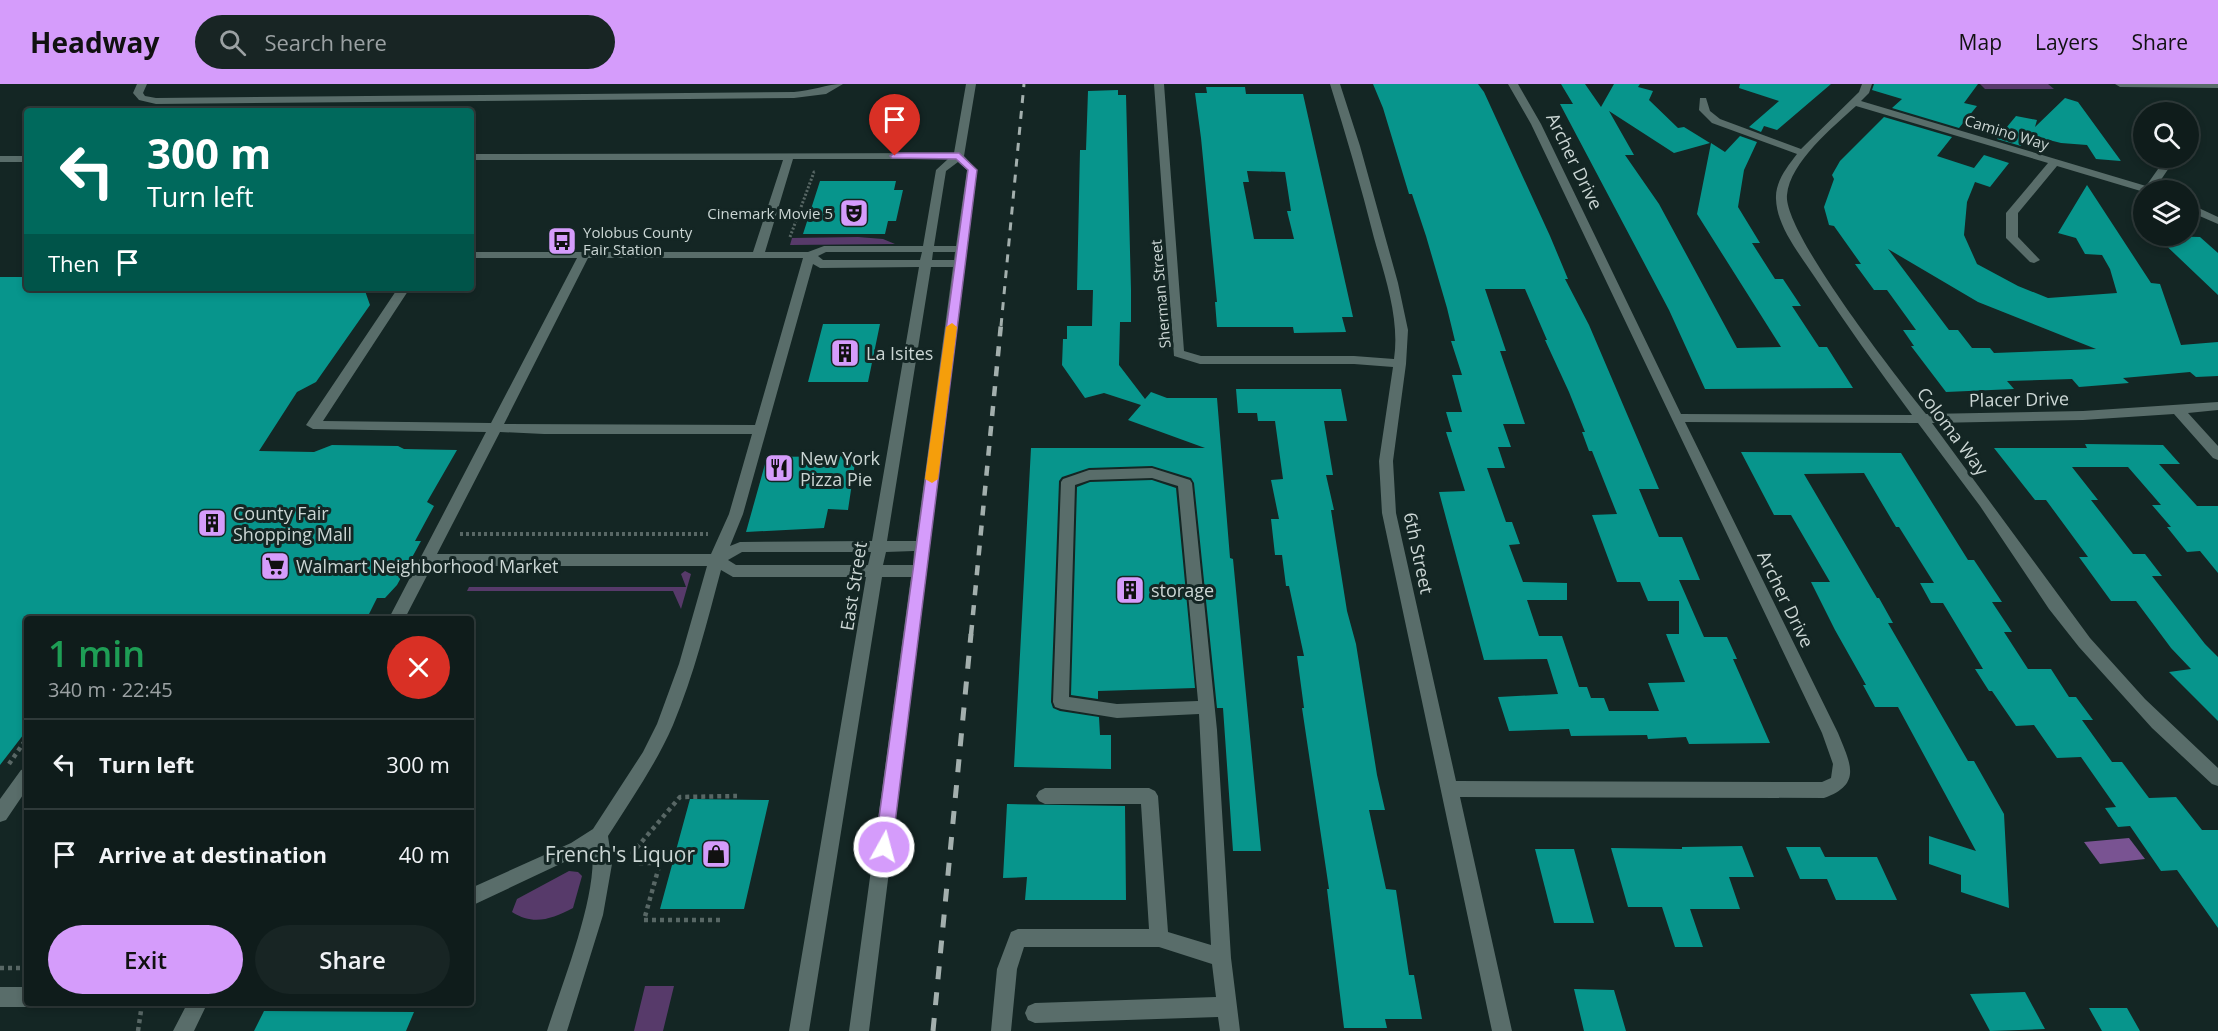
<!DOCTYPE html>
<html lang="en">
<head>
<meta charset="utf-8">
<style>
	:root { --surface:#0f1c1b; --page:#182524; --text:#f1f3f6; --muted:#9ba1a3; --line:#2f3a3a; --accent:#d59cfb }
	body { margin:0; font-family:"Open Sans",sans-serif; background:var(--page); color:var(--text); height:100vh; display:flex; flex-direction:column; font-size:22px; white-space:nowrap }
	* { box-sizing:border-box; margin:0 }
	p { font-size:20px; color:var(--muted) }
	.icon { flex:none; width:33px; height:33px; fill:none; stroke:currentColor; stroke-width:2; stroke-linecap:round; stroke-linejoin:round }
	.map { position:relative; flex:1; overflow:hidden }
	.side { position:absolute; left:24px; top:532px; width:450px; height:390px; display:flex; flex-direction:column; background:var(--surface); border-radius:6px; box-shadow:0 3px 9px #0003,0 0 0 2px var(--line) }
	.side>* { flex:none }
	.top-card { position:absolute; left:24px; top:24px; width:450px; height:183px; border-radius:6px; box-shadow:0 3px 9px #0003,0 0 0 2px var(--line); background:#00695c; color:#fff; overflow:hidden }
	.fabs { position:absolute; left:2133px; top:18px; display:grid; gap:12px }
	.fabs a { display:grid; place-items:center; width:66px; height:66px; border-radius:50%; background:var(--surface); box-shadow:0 3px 9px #0003,0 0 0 2px var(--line); font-size:30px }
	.pin { position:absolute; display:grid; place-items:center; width:51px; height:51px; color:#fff; margin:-62px -26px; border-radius:50% 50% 50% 0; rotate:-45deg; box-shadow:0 0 6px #0007 }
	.pin .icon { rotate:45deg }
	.me { position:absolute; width:66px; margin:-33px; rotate:7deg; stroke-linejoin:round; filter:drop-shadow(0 0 4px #0008) }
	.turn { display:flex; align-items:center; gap:21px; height:126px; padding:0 24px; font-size:27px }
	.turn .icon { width:78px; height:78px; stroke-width:2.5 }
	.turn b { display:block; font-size:42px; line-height:51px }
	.then { display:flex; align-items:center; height:57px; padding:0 24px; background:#0003; gap:12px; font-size:22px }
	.round { display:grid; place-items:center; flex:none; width:63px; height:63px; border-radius:32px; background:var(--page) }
	.summary { display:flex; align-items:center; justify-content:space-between; height:102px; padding:0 24px }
	h1 { font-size:36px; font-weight:600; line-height:45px; color:#1e9e55 }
	.button { display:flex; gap:12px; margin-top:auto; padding:12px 24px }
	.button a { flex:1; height:69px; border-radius:36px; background:var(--accent); color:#111; font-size:24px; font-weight:600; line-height:69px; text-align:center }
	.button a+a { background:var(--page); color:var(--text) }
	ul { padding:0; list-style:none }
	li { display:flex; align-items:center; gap:18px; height:90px; padding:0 24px; border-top:2px solid var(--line) }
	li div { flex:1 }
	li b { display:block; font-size:22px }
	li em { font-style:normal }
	header { display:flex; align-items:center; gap:36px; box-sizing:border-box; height:84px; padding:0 30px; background:var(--accent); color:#111 }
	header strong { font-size:28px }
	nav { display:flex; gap:33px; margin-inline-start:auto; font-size:21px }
	.search { width:420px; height:54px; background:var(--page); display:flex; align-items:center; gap:15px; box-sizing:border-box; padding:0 21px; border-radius:33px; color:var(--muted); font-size:22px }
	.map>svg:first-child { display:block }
</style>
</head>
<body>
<header>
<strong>Headway</strong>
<div class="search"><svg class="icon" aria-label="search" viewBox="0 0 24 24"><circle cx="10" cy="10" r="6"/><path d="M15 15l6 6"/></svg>Search here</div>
<nav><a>Map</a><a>Layers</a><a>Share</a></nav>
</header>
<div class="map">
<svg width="2218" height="947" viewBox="0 0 2218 947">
	<rect width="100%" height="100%" fill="#142624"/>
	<path fill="#573a6a" d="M1980,0H2048L2054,5H1985Z
		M858,153L883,155L895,160L790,161L792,154Z
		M685,487L691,490L681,525L673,507H467L469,503H686L681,490Z
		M569,787L578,788L582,792L573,824C551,835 534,842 512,828L517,815Z
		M645,902H674L663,947H634Z"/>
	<path fill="#795392" d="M2129,754L2145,775L2100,780L2084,758Z"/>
	<path fill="#07958c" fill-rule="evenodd" d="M1373,0H1478L1484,8L1550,152L1568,195H1565L1589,241L1659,405H1639L1659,453H1682L1700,496H1679L1704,553H1727L1737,575H1733L1770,659L1689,660L1686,653L1648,655L1647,651L1571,652L1569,645L1509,647L1498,613L1558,610L1547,575L1484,576L1439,408L1465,407L1446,348H1452L1446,328H1462L1452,291H1462L1451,257H1455L1447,224L1426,152L1412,110H1409L1383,24ZM1485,205H1525L1547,256H1545L1569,308L1585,348H1582L1589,367H1592L1617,430L1592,431L1617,498H1640L1648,517H1679V550H1666L1685,598L1648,599L1659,627H1609L1604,614H1591L1587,603H1579L1562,552H1539L1527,516H1567V499L1523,498L1509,461L1520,460L1512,438H1506L1487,384H1505L1498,363H1511L1503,340H1525L1500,267H1506Z
		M1561,0H1585L1601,23L1614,0H1640L1638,3L1653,7L1649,16L1678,44L1684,43L1710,59L1674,69L1609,27L1634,71H1625L1659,120L1737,264L1781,263L1697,130L1711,59L1725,68L1740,52L1757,58L1744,86L1738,123L1760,159H1752L1775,195H1783L1801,222H1792L1819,263H1827L1853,304L1705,305L1669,226L1560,20H1573Z
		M1740,0H1831L1777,46L1764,42L1761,48L1749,43L1779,17L1739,4Z
		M1874,0H1978L1964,19L1977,22L1959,44L1892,24L1902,15L1872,6Z
		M1206,3H1245L1246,10H1303L1353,233H1342L1346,248L1294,249L1293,243H1217L1215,218H1217L1201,54L1195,9H1207ZM1247,87L1285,88L1291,127H1287L1294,155H1254L1243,98H1249Z
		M1118,6V11H1126L1131,206V238H1120L1119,281L1145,315L1151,308L1167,314H1217L1230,474L1233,475L1261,767H1233L1223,624H1217L1194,399L1191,394L1152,382L1089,384L1062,393L1059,397L1051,618L1053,624L1060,627L1099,633L1100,651H1111V685L1014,683L1031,364H1205L1128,336L1141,321L1104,309L1085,314L1062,281L1063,255H1067V242H1092L1093,206H1077L1080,66H1086L1088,7Z
		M2065,14L2078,18L2121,77L2096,75L2087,61L2061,59L2033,52L2032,54L2028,53L2021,62L1997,55L2016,32L2037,36L2035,43Z
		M1884,33L1952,53L1937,72L1974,84L1984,71L2009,79L1990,103L1975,98L1967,118L1964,151L1977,180L2018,202L2048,214L2117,209L2110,185L2102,171L2085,170L2076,154L2058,149L2087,101L2151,199L2160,200L2181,261L2218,258V292L2196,293L2190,288L2123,294L2129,299L2079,303L2072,295L2007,297L2014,305L1946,308L1911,262H1914L1903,246H1916L1887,206H1874L1855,180H1861L1834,142L1829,141L1824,123L1834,95L1832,91L1840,77ZM1888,165L1978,218L2096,265L1994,269L1990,264H1972L1958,246H1949Z
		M820,97H896L894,106H903L896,137H888L885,150H803Z
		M2156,152L2200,153L2218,169V211Z
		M0,193H27V204H364L370,221L316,298L297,308L259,367L314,368L332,361L398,362L404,365L457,366L427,418L434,422L415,457H421L397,501L385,514H377L366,536H27V646L0,681Z
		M823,240H880L868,298H808Z
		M1236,305H1341L1347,337H1324L1333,391H1326L1334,426H1331L1347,527L1356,560L1377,691L1385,726H1369L1386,805L1396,806L1409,891H1414L1422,935H1385L1387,944H1344L1327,805H1329L1302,624H1304L1297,572H1304L1289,502H1286L1282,471H1275L1271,435H1279L1271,396L1283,395L1275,337H1258L1257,329H1238Z
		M2085,360L2163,361L2180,380H2159L2197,422H2218V489L2200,467L2187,468L2167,443H2171L2152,421H2161L2128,383H2072L2098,416H2091L2133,470H2145L2162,492H2152L2205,560L2218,573V637L2169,588L2191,585L2171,564L2136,517H2111L2079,473H2088L2046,416H2035L1994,364H2087Z
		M1741,368L1901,369L1968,476H1974L2002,518H1992L2012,548H2004L2028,585H2051L2069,613H2076L2093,636H2082L2112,678H2122L2149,714L2176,713L2202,746H2218V844L2177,786L2161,787L2130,742L2118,743L2105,724L2116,723L2081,673L2057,674L2034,641L2016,642L1992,607H1989L1975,585H1983L1943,519H1931L1920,499H1934L1899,443H1896L1864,389L1804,390L1877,514H1879L1893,539H1888L1968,677H1974L2004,730L2009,824L1961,808V791L1929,780V752L1976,767L1898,623H1875L1863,601H1866L1835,546L1811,498H1830L1791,431H1774Z
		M856,372L848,426L828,425L824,444L746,448L767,373Z
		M1152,396L1176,404L1195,604L1098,607V615L1071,611L1077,403L1090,398Z
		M690,715L769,716L744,825H660Z
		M1007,720L1125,722L1126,816H1025L1027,793L1003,794Z
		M1742,762L1754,793H1729L1740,825H1690L1703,863H1675L1662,823H1628L1611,764L1682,765V763Z
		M1786,763H1820L1825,773H1877L1897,816H1836L1827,795H1800Z
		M1535,765H1574L1594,839H1554Z
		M1574,905L1614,906L1626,947H1584Z
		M2025,908L2045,945L1990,947L1970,910Z
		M2089,924H2127L2140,947H2102Z
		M264,927L414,928L406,947H254Z"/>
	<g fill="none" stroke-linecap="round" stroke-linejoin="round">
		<path stroke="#586765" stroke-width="3" stroke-dasharray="2 2" stroke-linecap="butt" d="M790,153L814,88H816"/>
		<path stroke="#586765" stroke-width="4" stroke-dasharray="3 3" stroke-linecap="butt" d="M460,450H708"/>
		<path stroke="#586765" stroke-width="4.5" stroke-dasharray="4 4" stroke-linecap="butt" d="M9,680L27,654
			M720,836H644L660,779H639L633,775V768L680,713L737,712
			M0,884H27
			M138,947L142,920"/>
		<path fill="#596d6a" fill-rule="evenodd" d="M137,0H147L143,9L145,12L156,14L794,8C811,7 827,0 843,0L826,10L794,14L156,20L139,16L133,9Z
			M966,0H976L964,72L977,86L869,947H849L911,493H882L809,947H789L866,493H733L721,486C707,538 694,591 673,641C656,680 631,716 608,752L612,780L603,831L567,947H547C562,900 598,811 592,765L471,822V804L571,759L593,745L643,668L657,640L679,580L707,482H432L404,536H388L486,348L313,345L306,341L398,204H410L323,337L491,339L577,174H471V168H753L783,76H471V70L954,69ZM793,75H948L936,86L923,162H824L808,168H765ZM958,78L967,86L956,162H934L946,87ZM826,168H922L920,176H823L818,172ZM933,168H955L954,176H932ZM588,174H803L755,341L504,340ZM813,180L820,184L919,183L872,457L740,458L730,462L743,430ZM931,183H953L916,457H887ZM500,348L544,350H752L729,430L711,470H437ZM914,467L913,481H883L886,468ZM742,468H871L868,481H736L728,476Z
			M1154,0H1164L1184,267L1201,272H1354L1394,275C1400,235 1385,193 1374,154C1361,102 1346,51 1330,0H1340L1360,62L1398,199L1408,246L1406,280L1393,377L1396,429L1456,697L1822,698L1831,694L1833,680L1822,649L1531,40L1508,0H1518L1541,40L1681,330L1912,331C1878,285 1845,239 1814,192C1799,169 1777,143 1776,115C1775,98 1787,83 1797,70L1712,39L1699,26L1700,14H1706L1710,27L1720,35L1801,65L1859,8L1862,0H1872L1869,9L1861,17L2146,102L2163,78L2162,74H2172L2173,78L2154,106L2144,108L2057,82L2018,129V153L2040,176L2034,179L2030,178L2006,154V129L2048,79L1856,22C1833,43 1790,78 1787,111C1783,148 1898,295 1926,330L2083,327L2218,318V326L2188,329L2218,362V376L2213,374L2174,330L2083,336L1932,339L2090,554L2145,615L2218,684V702L2212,700L2152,644L2079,563L2049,525L1980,422L1918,339L1685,338L1838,649C1850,679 1863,700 1824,714L1460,713L1512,947H1492L1382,429L1379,377L1393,283L1354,280H1200L1174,272Z
			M2115,0H2218V4L2120,3Z
			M0,72H27V78H0Z
			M2188,119L2218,133V140L2188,127Z
			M1152,384L1190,396L1192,399L1217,646L1231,874L1240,947H1220L1218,933L1035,939L1028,936L1025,929L1028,922L1035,919L1216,913L1212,880L1159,863H1024L1017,885L1011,947H991L997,885L1011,848L1018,845H1149L1141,720H1045L1039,717L1036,712L1039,707L1045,704H1149L1155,707L1158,712L1168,848L1211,861L1199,630L1117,634L1061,625L1055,623L1053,618L1061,398L1063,395L1089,386ZM1152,394L1178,402L1198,617L1117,620L1069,613L1075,401L1090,396Z
			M27,684V705L6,736L0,738V715L21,686Z
			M0,903H27V920H34L27,923H0Z
			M187,920H207L194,947H173Z"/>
		<path stroke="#a3afad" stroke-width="3" stroke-dasharray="8 8" stroke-linecap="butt" d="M1001,242L1024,0"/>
		<path stroke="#a3afad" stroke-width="4.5" stroke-dasharray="10 10" stroke-linecap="butt" d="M971,551L1001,240"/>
		<path stroke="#a3afad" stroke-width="5" stroke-dasharray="13 13" stroke-linecap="butt" d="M933,947L971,550"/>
	</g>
	<path fill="#d59cfb" stroke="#8a65a3" stroke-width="1.5" d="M895,69H959L977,86L892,763L890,768L884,770L878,768L875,763L968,86L956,75L892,74L890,72Z"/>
	<path fill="#f59e0b" d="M952,239L957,243L938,395L932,399L925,395L946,243Z"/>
	<defs>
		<g id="theatre-square" transform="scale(1.5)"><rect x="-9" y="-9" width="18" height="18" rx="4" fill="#d59cfb" stroke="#142624"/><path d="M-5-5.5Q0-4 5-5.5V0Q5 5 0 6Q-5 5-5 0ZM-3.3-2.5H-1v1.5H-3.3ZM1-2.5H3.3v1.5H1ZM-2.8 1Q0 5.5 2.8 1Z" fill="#111"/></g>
		<g id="bus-square" transform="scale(1.5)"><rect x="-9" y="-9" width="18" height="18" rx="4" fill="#d59cfb" stroke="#142624"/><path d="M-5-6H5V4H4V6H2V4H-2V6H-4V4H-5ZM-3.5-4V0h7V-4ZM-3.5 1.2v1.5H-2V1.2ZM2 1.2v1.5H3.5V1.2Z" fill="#111"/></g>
		<g id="building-square" transform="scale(1.5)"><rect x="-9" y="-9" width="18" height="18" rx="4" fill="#d59cfb" stroke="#142624"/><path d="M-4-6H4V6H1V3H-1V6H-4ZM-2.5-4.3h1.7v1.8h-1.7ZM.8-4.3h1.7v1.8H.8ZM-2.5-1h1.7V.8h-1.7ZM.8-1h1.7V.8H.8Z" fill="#111"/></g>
		<g id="restaurant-square" transform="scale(1.5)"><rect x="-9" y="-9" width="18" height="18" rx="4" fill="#d59cfb" stroke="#142624"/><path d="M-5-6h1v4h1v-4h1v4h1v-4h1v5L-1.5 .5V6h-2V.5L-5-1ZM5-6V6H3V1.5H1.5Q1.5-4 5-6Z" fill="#111"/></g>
		<g id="supermarket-square" transform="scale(1.5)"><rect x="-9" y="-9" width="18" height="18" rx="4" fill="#d59cfb" stroke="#142624"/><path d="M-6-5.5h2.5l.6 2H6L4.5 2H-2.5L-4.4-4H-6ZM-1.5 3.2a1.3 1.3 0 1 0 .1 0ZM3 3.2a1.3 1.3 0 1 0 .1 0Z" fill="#111"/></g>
		<g id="shop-square" transform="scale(1.5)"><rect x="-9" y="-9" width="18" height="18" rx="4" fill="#d59cfb" stroke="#142624"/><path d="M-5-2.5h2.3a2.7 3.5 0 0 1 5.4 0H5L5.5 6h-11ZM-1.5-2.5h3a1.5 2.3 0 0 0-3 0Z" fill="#111"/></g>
	</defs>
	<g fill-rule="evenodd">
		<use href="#theatre-square" x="854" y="129"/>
		<use href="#bus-square" x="562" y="157"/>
		<use href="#building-square" x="845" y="269"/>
		<use href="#restaurant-square" x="779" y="384"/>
		<use href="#building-square" x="212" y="439"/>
		<use href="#supermarket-square" x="275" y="482"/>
		<use href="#building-square" x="1130" y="506"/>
		<use href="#shop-square" x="716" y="770"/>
	</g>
	<g text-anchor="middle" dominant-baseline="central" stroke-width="6" stroke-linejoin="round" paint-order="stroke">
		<g font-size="15" fill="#cbd6d4" stroke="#142624">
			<text transform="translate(2007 48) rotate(17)">Camino Way</text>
			<text transform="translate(1160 210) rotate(-95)">Sherman Street</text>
		</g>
		<g font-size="15" fill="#cbd6d4" stroke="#142624" text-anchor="end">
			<text x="833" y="129">Cinemark Movie 5</text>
			<text x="583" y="148" text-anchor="start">Yolobus County<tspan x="583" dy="17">Fair Station</tspan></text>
		</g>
		<g font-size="18" fill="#cbd6d4" stroke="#142624">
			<text transform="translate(1575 77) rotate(64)">Archer Drive</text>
			<text transform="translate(2019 315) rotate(-1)">Placer Drive</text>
			<text transform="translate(1953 347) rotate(53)">Coloma Way</text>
			<text transform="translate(1419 469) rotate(78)">6th Street</text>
			<text transform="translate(853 502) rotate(-81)">East Street</text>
			<text transform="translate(1786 515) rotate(64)">Archer Drive</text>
		</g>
		<g font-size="18" fill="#cbd6d4" stroke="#142624" text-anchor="start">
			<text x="866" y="269">La Isites</text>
			<text x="800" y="374">New York<tspan x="800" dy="21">Pizza Pie</tspan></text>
			<text x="233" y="429">County Fair<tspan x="233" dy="21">Shopping Mall</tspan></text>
			<text x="296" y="482">Walmart Neighborhood Market</text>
			<text x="1151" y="506">storage</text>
		</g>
		<g font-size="21" fill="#cbd6d4" stroke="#142624" text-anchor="end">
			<text x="695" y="770">French's Liquor</text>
		</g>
	</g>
</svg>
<div class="fabs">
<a><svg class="icon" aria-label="search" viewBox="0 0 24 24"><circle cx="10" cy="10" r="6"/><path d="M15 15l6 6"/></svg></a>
<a><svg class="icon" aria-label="layers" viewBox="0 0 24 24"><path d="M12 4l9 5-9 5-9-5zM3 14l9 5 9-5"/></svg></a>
</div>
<div class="pin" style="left:895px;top:72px;background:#d93025"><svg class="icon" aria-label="arrive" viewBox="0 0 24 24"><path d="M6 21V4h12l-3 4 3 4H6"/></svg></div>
<svg class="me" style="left:884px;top:763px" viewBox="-20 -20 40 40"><circle r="17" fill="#d59cfb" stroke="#fff" stroke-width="3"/><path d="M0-11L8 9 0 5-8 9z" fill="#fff"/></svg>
<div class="top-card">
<div class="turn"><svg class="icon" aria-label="left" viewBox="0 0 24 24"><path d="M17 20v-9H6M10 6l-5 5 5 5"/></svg><div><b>300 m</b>Turn left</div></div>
<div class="then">Then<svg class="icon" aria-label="arrive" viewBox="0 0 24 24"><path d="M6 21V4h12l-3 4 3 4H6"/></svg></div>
</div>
<section class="side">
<div class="summary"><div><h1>1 min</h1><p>340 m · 22:45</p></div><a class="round" style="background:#d93025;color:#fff"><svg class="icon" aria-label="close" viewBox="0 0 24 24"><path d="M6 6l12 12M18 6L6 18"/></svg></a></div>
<ul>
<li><svg class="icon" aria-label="left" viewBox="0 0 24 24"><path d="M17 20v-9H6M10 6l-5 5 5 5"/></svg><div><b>Turn left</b></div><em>300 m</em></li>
<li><svg class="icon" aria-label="arrive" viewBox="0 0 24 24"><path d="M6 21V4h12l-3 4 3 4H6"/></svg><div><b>Arrive at destination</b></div><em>40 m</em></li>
</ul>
<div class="button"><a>Exit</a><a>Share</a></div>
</section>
</div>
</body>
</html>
